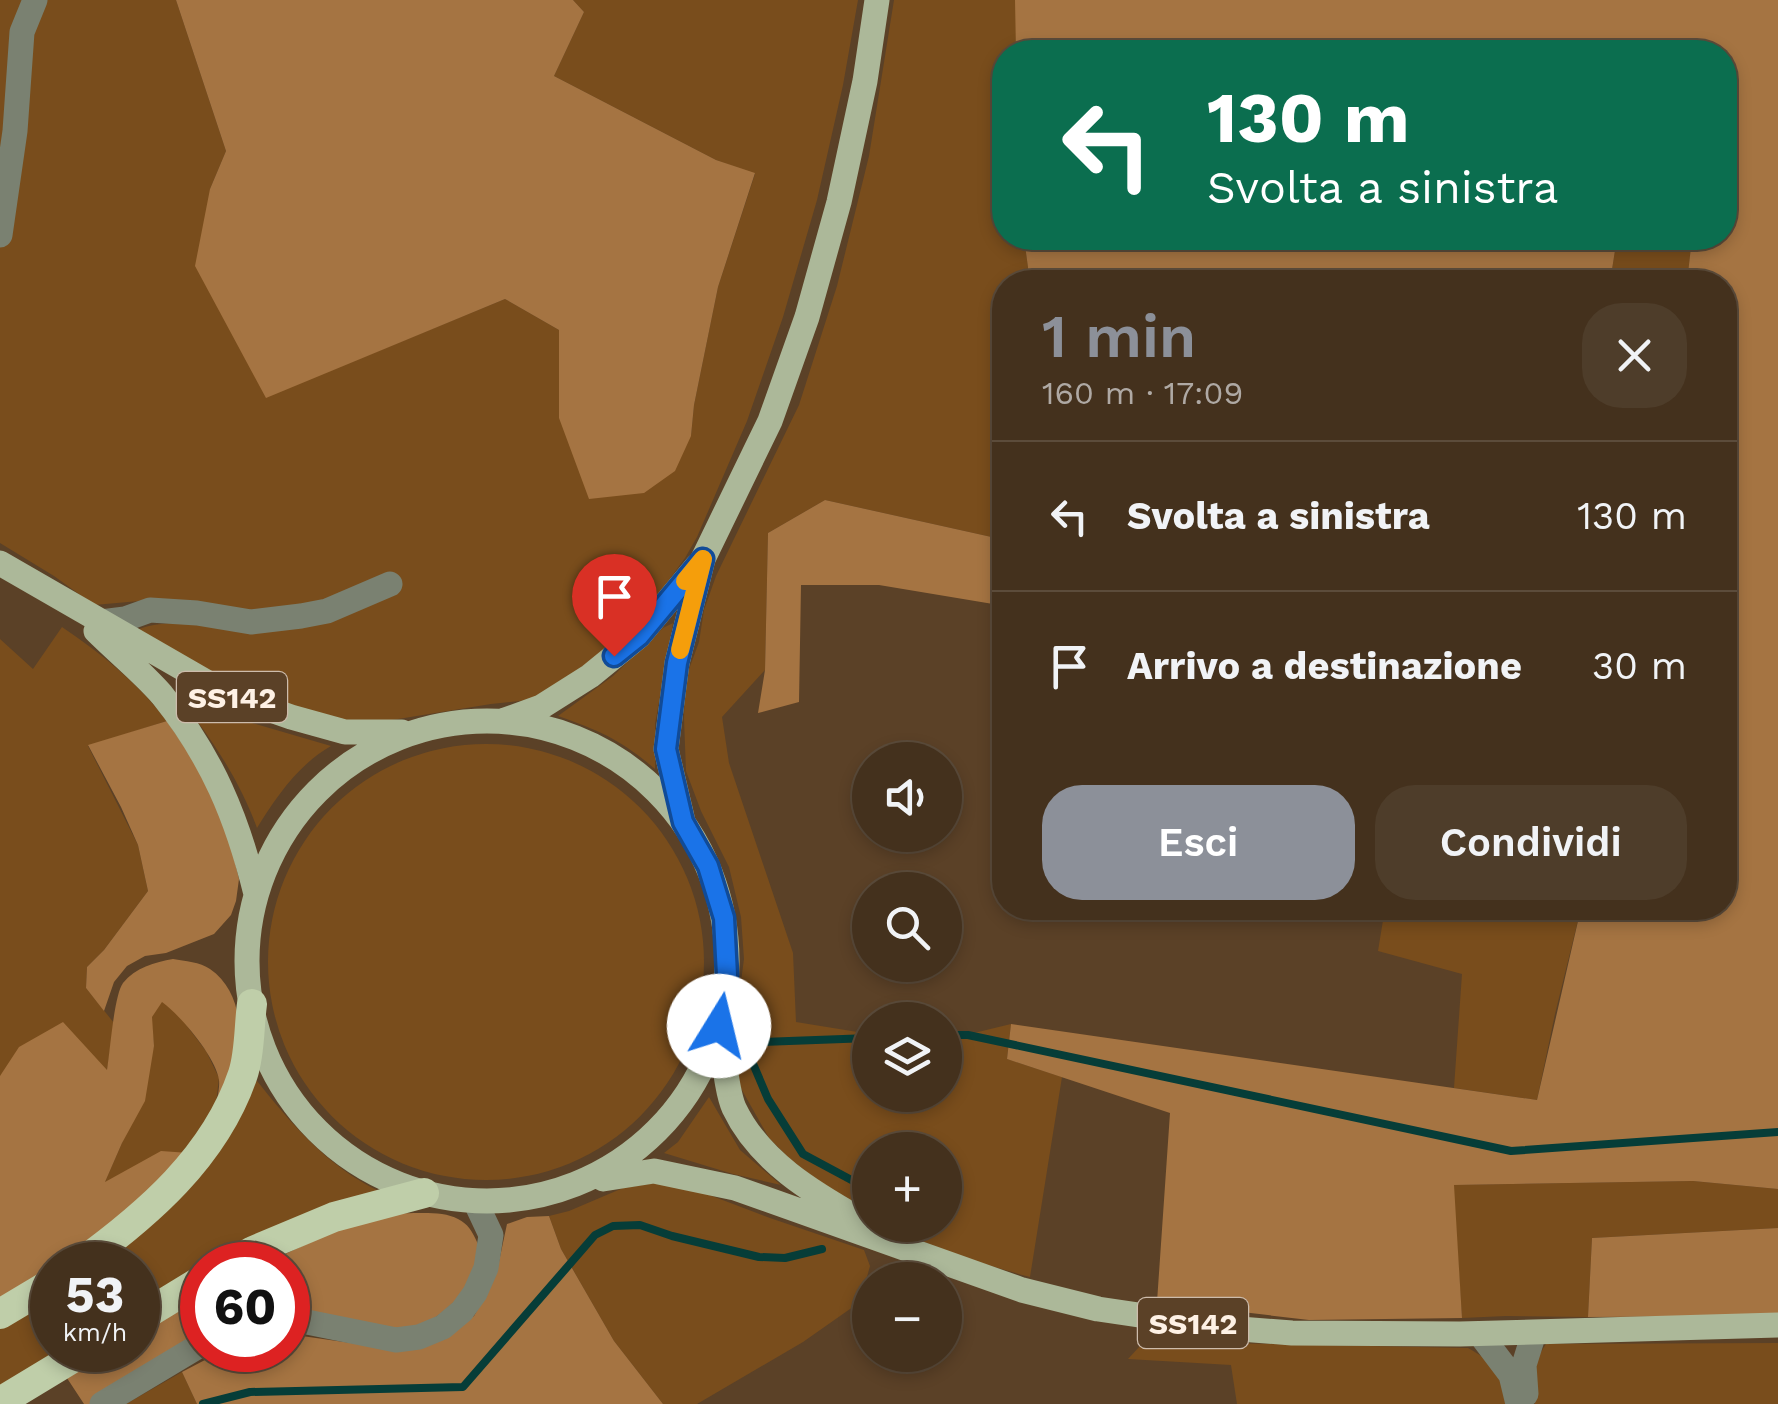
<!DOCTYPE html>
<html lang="it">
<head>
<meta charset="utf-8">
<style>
	:root { --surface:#44311d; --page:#4e3d2a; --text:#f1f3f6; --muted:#afa9a4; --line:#5c4c3b; --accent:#8c9099 }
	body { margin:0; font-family:"Work Sans",sans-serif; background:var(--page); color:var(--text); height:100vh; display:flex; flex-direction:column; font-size:38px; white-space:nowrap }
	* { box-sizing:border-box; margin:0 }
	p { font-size:32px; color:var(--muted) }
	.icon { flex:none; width:55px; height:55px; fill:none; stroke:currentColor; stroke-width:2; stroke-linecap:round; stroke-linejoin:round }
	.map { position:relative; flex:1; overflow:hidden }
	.sheet { position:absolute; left:992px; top:270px; width:745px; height:650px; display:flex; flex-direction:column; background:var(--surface); border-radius:40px; box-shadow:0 5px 15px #0003,0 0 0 2px var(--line) }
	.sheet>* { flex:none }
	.banner { position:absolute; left:992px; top:40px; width:745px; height:210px; border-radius:40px; box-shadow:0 5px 15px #0003,0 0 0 2px var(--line); background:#0b6e4f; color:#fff; overflow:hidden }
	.buttons { position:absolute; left:852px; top:742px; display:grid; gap:20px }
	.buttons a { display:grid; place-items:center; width:110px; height:110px; border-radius:50%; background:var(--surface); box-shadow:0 5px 15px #0003,0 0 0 2px var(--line); font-size:50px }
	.speed { position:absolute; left:30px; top:1242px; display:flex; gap:20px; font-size:50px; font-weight:700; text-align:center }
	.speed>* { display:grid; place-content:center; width:130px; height:130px; border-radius:50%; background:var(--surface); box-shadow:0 5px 15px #0003,0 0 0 2px var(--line); line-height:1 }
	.speed small { font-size:25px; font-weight:400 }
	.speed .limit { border:15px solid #d22; background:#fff; color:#111 }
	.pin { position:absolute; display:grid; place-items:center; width:85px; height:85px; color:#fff; margin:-102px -42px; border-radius:50% 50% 50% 0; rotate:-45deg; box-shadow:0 0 10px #0007 }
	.pin .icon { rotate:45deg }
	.me { position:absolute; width:110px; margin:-55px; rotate:9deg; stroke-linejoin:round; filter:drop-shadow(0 0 8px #0008) }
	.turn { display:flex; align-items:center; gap:35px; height:210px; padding:0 50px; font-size:45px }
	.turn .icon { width:130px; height:130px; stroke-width:2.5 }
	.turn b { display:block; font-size:70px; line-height:85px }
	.round { display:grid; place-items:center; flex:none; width:105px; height:105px; border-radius:40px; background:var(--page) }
	.headline { display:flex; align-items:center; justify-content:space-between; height:170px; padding:0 50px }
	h1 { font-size:60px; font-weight:600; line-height:75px; color:var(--accent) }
	.action { display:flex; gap:20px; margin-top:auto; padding:20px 50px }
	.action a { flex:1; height:115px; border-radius:40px; background:var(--accent); color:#fff; font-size:40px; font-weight:600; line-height:115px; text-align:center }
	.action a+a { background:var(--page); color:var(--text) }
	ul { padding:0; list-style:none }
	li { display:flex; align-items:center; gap:30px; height:150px; padding:0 50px; border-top:2px solid var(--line) }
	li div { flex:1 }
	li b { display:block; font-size:38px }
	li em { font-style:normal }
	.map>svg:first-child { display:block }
</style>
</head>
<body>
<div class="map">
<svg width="1778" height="1404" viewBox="0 0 1778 1404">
	<rect width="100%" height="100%" fill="#5b4127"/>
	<path fill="#794d1c" d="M0,0H176L226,151L210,189L266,397L505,299L559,330V418L691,436L694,405L718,287L755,174L716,160L554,76L584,12L573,0H858L843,85L817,200L783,317L747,421L697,537L685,558L649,607L605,651L538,699L491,704L392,720L370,726L281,704L211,673L135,631C163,617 202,626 232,628L151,600L94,605L54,576L0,543Z
		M894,0H1067L1060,52H1005V238H1024L1030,282H1005V540L825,500L768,533L765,670L722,717L729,763L793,953L796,1022L870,1034V1095H945V1040L1011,1024L1007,1059L1062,1077L1030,1277C982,1264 933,1249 889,1225H945V1150H870V1215L843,1200L790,1159L769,1138L738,1083L735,1026L744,959L741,917L729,867L701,811L686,771L684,719L685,680L699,642L704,610L716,576L799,405L837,286L869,156Z
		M1617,238H1692L1687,282H1610Z
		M673,623L655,724V769C620,739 600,731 558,716L613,676L663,628Z
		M62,627C102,654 138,683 167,721L88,746L138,845L148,891L104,950L87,967L86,988L114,1023L107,1071L0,1076V639L33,669Z
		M186,694L245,721L331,746C299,764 276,797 257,828C240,781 211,737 180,699Z
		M268 962a218 218 0 1 1 436 0a218 218 0 1 1-436 0Z
		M1385,908H1581L1555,1014L1537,1100L1454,1088L1462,974L1378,951Z
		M162,1001L177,1013L206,1051L219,1078L215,1112L189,1153L104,1184L122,1143L154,1046L151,1016Z
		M253,1076C289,1121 326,1166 379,1191L229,1250L138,1307V1265H89Z
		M709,1097L740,1150L781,1185L733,1174L664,1153L678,1142Z
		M1693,1181L1778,1189V1228L1592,1238L1588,1317L1506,1316L1462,1318L1453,1185Z
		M655,1183L691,1188L770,1218L864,1250L870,1266L860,1302L803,1342L697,1404H663L614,1341L561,1249L549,1216L569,1211L623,1188Z
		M52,1287V1350H69L0,1392V1320Z
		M1152,1333L1222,1343L1468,1348C1498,1365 1501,1372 1510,1404H1237L1231,1365L1128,1359Z
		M1778,1343V1404H1535C1532,1377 1530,1368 1546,1344Z
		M182,1372L197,1404H126Z"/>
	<path fill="#a57442" d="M176,0H573L584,12L554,76L716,160L755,173L718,287L694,405L691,436L675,471L644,493L589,499L559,418V330L505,299L266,398L195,266L210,189L226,151Z
		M1015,0H1778V1189L1693,1181L1454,1185L1462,1318L1309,1320L1157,1302L1170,1113L1007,1059L1011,1024L1537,1100L1581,908H1725V282H1687L1692,238H1725V52H1016Z
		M1024,238H1617L1610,282H1030Z
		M825,500L1005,540V606L879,585H801L799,702L758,713L765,670L768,533Z
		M167,721L220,800L239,879L236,901L231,915L214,934L166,953L145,956L127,966L114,982L104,1011L86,988L87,967L104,950L148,891L138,845L121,807L88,745Z
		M173,959C185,961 200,962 210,969C239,989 244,1029 236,1061C231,1078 222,1096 215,1112C216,1102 220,1090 219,1080C216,1057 180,1015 162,1002L152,1017L154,1046L145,1101L122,1143L105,1182L161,1151L189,1153C160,1179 86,1258 52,1265V1267L0,1303V1076L19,1047L63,1022L107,1070C110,1052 114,995 123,983C135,968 155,962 173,959Z
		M397,1213C415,1214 442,1210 458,1219C468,1224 472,1231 477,1242C491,1277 439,1322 409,1331C392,1335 310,1317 288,1313V1265H262L353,1222Z
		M549,1216L561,1249L614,1341L663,1404H197L182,1372L224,1350H288V1336H302L393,1349L447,1333L474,1316L486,1295L497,1271L507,1224L527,1217Z
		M1778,1228V1316L1588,1317L1592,1238Z
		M202,1297V1336L91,1404H84L65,1375L109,1350H138V1334Z"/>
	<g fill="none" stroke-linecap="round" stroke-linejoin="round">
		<path stroke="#063d38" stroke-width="8" d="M945,1035H968L1511,1151L1778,1132
			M857,1183L803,1154L768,1099L751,1059L762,1042L870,1038
			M203,1404L250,1392L463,1387L595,1235L613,1226L640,1225L672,1236L759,1257L785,1258L822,1249"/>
		<path stroke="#7a8171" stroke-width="25" d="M0,235L15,131L22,32L35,0
			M101,622L125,619L150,610L197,613L251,622L301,616L327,611L390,584
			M288,1322L297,1320L396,1340L419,1337L443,1327L462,1311L475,1293L486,1268L491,1235L475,1201
			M1480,1334L1511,1375L1518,1404
			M1526,1394L1524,1365L1534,1333
			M102,1404L202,1344"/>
		<path stroke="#acb899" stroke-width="25" d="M0,563L229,695L291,717L345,732H402
			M96,631C117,652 142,672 162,695C212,757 237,817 256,894
			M505,720L541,707L590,676L639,636L697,566
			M247 961a240 240 0 1 1 480 0a240 240 0 1 1-480 0Z
			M682,817L666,749L677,663L703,559L770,421L807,317L839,202L865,81L877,0
			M720,1032C724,1053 726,1090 734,1108C759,1161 813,1193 861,1220
			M603,1179L654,1171L735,1188L1022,1290L1098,1309L1227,1328L1292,1333L1460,1334L1778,1325"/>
		<path stroke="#bfcea9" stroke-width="30" d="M78,1265C147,1215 215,1157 243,1074C250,1053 249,1026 252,1004
			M229,1265L253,1251L334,1217L424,1193
			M0,1314L52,1283
			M138,1319L202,1280
			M0,1402L86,1350"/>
	</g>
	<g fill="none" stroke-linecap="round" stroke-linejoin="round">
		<g stroke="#114b97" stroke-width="25">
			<path id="route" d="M614,656L639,636L703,559L677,663L666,749L683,822L708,866L724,918L727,975L719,1026"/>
		</g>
		<use href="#route" stroke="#1a73e8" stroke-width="18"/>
		<path stroke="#f59e0b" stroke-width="18" d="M680,650L703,559L685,581"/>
	</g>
	<g text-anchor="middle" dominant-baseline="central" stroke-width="8" stroke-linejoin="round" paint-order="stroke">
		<g fill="#5b4127" stroke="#cdbcac" stroke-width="2.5">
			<rect x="177" y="672" width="110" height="50" rx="8"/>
			<rect x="1138" y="1298" width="110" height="50" rx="8"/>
		</g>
		<g font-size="30" font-weight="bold" fill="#fef1e5">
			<text x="232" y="697">SS142</text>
			<text x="1193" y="1323">SS142</text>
		</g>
	</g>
</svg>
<div class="buttons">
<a><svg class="icon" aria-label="sound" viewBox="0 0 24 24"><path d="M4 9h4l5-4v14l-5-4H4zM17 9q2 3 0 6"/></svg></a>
<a><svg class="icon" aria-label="search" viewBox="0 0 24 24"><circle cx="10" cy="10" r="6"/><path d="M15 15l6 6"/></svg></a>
<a><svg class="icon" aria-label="layers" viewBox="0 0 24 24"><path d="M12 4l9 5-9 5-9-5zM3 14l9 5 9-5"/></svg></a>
<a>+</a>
<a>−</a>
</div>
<div class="speed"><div>53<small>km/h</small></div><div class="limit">60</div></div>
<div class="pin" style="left:614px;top:656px;background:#d93025"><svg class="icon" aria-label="arrive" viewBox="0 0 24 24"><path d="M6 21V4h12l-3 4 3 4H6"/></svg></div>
<svg class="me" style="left:719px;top:1026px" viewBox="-20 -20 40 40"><circle r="19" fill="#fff"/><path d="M0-13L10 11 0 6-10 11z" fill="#1a73e8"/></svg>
<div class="banner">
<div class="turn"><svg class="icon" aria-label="left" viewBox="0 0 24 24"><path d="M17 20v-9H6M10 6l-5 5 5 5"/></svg><div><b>130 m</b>Svolta a sinistra</div></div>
</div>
<section class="sheet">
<div class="headline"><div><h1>1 min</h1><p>160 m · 17:09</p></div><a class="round"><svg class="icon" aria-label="close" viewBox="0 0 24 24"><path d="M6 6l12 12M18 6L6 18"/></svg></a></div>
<ul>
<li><svg class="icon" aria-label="left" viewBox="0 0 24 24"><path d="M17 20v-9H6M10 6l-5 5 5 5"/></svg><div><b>Svolta a sinistra</b></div><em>130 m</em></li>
<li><svg class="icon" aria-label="arrive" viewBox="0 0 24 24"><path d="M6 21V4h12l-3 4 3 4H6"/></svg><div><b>Arrivo a destinazione</b></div><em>30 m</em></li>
</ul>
<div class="action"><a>Esci</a><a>Condividi</a></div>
</section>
</div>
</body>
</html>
